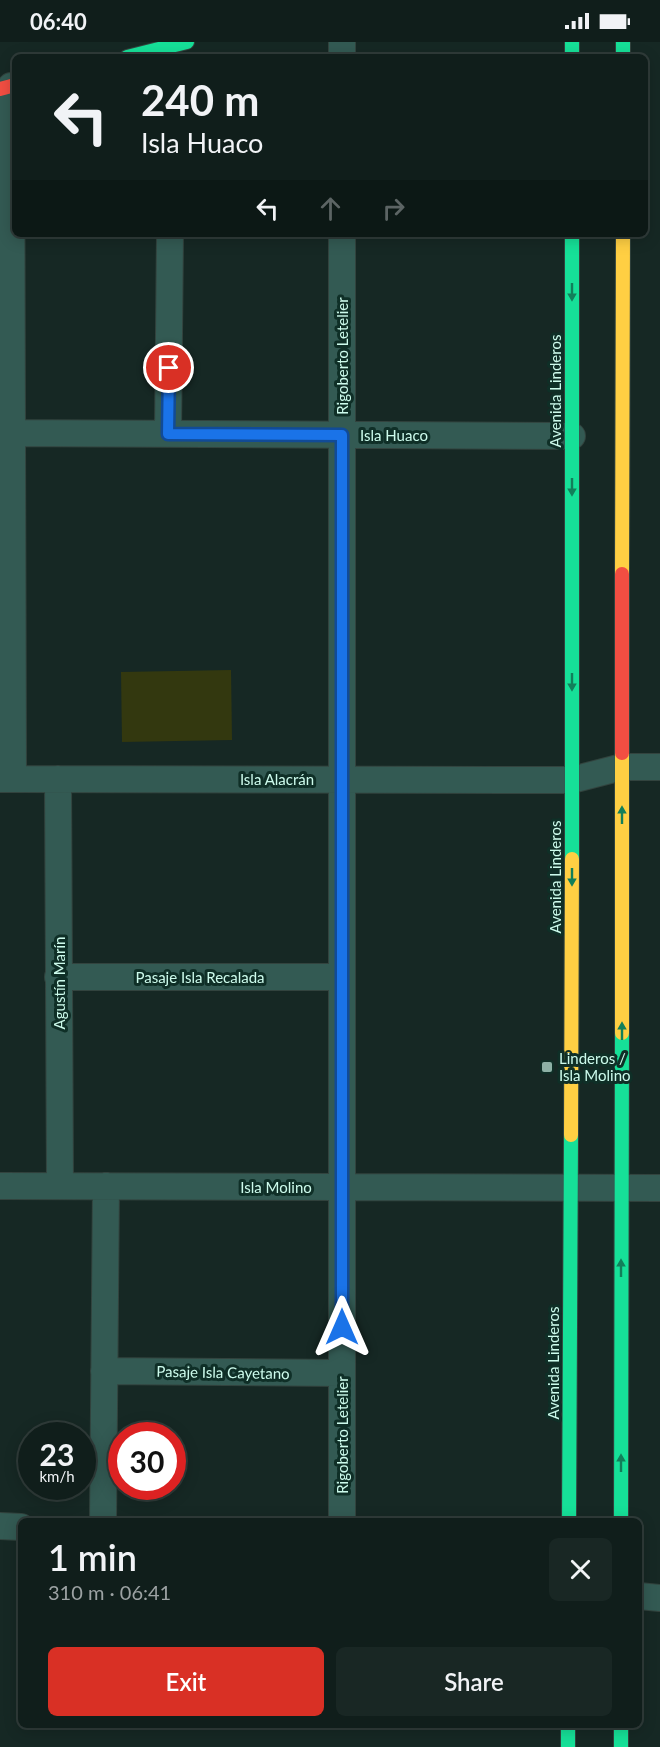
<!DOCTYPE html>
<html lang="en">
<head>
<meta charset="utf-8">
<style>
	:root { --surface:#101e1b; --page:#192724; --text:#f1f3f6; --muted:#9ca2a3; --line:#303c3a; --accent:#d93025 }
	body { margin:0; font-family:Lato,sans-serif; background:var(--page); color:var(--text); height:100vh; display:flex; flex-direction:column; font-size:22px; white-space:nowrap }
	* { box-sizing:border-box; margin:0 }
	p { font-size:20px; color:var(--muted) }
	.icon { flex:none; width:33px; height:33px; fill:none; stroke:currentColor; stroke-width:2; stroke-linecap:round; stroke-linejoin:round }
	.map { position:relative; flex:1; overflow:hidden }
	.sheet { position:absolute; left:18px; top:1476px; width:624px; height:210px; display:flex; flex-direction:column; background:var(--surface); border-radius:9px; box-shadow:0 3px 15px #0003,0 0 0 2px var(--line) }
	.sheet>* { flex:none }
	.guide { position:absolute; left:12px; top:12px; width:636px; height:183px; border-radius:9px; box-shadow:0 3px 15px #0003,0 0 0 2px var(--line); background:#101e1b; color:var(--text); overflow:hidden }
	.speed { position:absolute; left:18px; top:1380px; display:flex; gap:12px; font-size:30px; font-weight:700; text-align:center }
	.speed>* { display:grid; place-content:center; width:78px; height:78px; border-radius:50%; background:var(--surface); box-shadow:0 3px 15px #0003,0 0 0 2px var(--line); line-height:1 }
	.speed small { font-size:15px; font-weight:400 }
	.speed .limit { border:9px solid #d22; background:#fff; color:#111 }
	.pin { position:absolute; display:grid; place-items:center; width:51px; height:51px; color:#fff; margin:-26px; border:3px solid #fff; border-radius:50%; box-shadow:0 2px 6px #0007 }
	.me { position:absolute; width:66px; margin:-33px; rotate:0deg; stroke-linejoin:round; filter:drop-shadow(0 0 4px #0008) }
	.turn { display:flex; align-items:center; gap:21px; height:126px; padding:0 30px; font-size:27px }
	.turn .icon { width:78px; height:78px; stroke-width:2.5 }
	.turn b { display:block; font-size:42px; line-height:51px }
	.lanes { display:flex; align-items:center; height:57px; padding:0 30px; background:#0003; justify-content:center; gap:30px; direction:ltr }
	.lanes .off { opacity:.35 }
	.round { display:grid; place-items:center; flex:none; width:63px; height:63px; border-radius:9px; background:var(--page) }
	.summary { display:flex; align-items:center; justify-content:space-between; height:102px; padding:0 30px }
	h1 { font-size:36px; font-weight:600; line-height:45px }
	.button { display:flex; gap:12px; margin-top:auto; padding:12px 30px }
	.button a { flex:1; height:69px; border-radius:9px; background:var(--accent); color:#fff; font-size:24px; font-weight:600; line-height:69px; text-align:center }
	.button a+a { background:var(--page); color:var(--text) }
	.status { display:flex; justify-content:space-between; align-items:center; height:42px; padding:0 30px; background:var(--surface); direction:ltr }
	.status svg { height:16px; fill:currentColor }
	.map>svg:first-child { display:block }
</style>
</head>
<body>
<div class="status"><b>06:40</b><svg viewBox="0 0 49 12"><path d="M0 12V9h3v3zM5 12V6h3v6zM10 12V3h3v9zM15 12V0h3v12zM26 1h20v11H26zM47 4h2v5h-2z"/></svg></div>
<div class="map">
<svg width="660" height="1705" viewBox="0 0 660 1705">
	<rect width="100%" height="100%" fill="#162824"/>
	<path fill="#33380f" d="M231,628L232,698L122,700L121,630Z"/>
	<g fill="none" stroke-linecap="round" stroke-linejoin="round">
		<g stroke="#32433e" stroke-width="28">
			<path id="street" d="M342,0V15
				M11,44L13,737
				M342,192V1479
				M0,391L572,394
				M168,392L170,192
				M0,737L572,738L622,725H660
				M58,737L60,1144
				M58,935H341
				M0,1144L660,1146
				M104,1329L342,1331
				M103,1479L106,1144
				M0,1484L21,1485
				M639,1554L660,1556"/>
		</g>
		<g stroke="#32433e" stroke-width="16">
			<path id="fast" d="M572,0V15
				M623,0V15
				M127,15L187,0
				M572,817V192
				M569,1479L571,1093
				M621,1479L622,991
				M568,1683V1705
				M621,1683V1705"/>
		</g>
		<g stroke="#32433e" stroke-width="16">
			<path id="slow" d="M622,532L623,192
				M622,991V711
				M571,1093L572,817"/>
		</g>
		<g stroke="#32433e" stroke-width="16">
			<path id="jam" d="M0,47L15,43
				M622,711V532"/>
		</g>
		<use href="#street" stroke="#335a53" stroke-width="26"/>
		<use href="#fast" stroke="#16e098" stroke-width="14"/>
		<use href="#slow" stroke="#ffcf43" stroke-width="14"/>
		<use href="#jam" stroke="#f24e42" stroke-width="14"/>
	</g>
	<defs><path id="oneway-solid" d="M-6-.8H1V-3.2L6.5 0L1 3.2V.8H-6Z" transform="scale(1.5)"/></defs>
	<g fill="#127f5a">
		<use href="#oneway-solid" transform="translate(572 250) rotate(90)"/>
		<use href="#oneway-solid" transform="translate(572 445) rotate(90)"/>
		<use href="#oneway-solid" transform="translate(572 640) rotate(90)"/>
		<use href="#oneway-solid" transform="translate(622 773) rotate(-90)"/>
		<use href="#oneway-solid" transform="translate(572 835) rotate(90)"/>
		<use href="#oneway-solid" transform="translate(622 989) rotate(-90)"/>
		<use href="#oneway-solid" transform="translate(621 1226) rotate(-90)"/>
		<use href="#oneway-solid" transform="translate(621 1421) rotate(-90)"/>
	</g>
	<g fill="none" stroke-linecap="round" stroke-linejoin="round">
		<g stroke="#114b97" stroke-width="15">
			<path id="route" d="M169,326L168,392L342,393V1285"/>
		</g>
		<use href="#route" stroke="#1a73e8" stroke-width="10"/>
	</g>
	<rect fill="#8db1a6" stroke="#0f2f27" stroke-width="2" x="541" y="1019" width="12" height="12" rx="3"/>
	<g text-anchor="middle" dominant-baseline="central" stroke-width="6" stroke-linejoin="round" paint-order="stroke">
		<g font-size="15" fill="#cdfbec" stroke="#0f2f27">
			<text transform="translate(342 314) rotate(-90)">Rigoberto Letelier</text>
			<text transform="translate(555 349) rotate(-90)">Avenida Linderos</text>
			<text x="394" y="393">Isla Huaco</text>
			<text x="277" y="737">Isla Alacrán</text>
			<text transform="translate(555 835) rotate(-90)">Avenida Linderos</text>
			<text x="200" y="935">Pasaje Isla Recalada</text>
			<text transform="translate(59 941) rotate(-90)">Agustín Marín</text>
			<text x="276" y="1145">Isla Molino</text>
			<text transform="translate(553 1321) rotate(-90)">Avenida Linderos</text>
			<text transform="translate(223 1330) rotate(1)">Pasaje Isla Cayetano</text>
			<text transform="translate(342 1393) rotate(-90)">Rigoberto Letelier</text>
		</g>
		<g font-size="15" fill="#cdfbec" stroke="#0f2f27" text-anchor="start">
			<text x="559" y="1016">Linderos /<tspan x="559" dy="17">Isla Molino</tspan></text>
		</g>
	</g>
</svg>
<div class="speed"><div>23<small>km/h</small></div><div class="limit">30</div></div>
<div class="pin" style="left:169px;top:326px;background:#d93025"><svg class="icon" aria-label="arrive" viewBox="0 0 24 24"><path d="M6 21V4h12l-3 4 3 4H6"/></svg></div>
<svg class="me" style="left:342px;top:1285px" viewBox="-20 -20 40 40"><path d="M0-17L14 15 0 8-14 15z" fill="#1a73e8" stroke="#fff" stroke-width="4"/></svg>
<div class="guide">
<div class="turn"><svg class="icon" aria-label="left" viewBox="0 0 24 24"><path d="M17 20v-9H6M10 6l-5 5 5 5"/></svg><div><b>240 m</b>Isla Huaco</div></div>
<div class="lanes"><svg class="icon" aria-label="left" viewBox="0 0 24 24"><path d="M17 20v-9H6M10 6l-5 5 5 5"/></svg><svg class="icon off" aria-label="ahead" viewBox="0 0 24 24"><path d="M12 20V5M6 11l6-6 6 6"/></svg><svg class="icon off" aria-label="right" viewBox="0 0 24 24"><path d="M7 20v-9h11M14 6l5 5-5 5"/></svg></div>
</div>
<section class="sheet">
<div class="summary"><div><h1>1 min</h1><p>310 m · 06:41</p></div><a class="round"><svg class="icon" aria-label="close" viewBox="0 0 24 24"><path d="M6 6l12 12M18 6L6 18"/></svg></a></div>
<div class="button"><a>Exit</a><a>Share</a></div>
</section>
</div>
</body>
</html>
